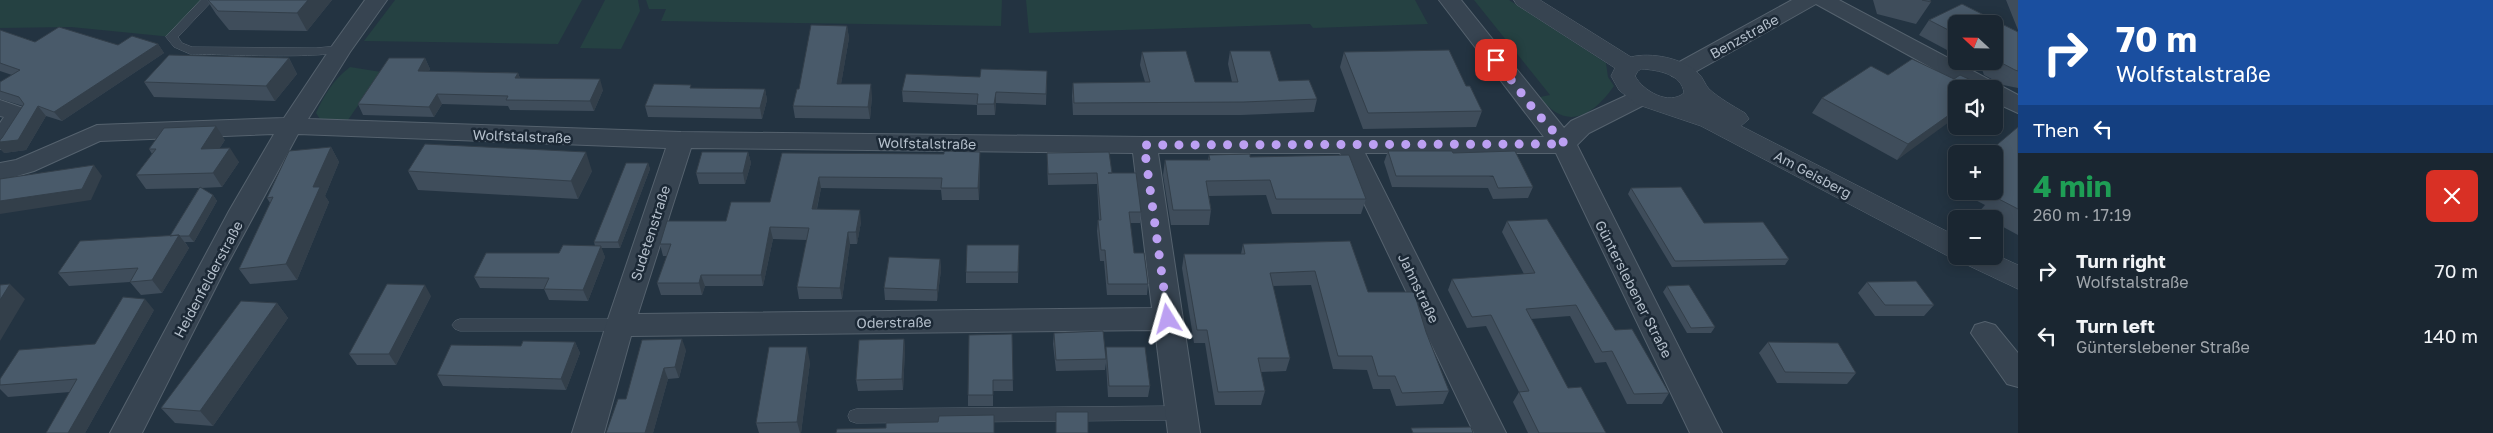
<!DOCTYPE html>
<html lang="en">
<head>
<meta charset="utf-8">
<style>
	:root { --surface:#1a2631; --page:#232e39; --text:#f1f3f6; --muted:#9fa5ab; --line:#38434d }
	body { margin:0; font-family:"Golos Text",sans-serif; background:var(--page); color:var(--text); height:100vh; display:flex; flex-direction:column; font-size:19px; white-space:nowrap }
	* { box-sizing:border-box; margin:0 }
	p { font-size:16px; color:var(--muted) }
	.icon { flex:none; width:28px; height:28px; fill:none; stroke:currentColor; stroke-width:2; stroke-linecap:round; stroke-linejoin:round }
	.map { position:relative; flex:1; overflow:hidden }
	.drawer { display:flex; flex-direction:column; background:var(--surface); width:475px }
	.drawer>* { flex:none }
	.guide { background:#1a4fa0; color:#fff; overflow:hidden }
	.needle { width:32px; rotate:292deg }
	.controls { position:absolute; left:1948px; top:15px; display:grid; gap:10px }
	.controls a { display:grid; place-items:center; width:55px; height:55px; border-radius:8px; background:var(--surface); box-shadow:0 2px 12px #0003,0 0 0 1px var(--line); font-size:25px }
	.pin { position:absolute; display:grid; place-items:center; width:42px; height:42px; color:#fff; margin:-21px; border-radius:10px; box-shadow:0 2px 8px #0006 }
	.me { position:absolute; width:55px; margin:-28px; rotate:352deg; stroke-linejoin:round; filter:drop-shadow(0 0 4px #0008) }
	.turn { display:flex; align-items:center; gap:18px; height:105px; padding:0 15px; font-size:22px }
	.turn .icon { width:65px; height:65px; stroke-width:2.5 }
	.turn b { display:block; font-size:35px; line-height:42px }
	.then { display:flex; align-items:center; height:48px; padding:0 15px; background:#0003; gap:10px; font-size:19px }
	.round { display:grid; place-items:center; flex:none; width:52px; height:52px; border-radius:8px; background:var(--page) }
	.overview { display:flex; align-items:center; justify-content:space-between; height:85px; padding:0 15px }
	h1 { font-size:30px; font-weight:700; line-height:38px; color:#1e9e55 }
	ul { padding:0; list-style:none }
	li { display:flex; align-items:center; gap:15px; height:65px; padding:0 15px }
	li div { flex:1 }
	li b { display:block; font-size:19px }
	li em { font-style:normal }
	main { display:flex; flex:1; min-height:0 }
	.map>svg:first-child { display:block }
</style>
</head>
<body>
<main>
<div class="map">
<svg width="2018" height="433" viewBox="0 0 2018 433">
	<rect width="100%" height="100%" fill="#233341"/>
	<path fill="#254142" d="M0,0H207L172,37L71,27L0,28Z
		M395,0H582L558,44L364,41Z
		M605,0H638L640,11L621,49L580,48Z
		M646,0H1002L1001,26L661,21L666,9H649Z
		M1026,0H1415L1428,24L1313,28L1310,24L1029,33Z
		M1474,0H1509L1606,63L1608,77L1614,86C1593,116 1566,132 1540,97L1550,95Z
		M350,67L381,72L348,120L320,119L316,113C324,95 334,79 350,67Z"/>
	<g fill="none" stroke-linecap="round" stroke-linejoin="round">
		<g stroke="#55626e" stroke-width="1">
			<path id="service" d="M201,0H213L178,37L182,43L192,47L316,48L337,46L343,50C333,60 212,54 190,54L174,47L166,37Z
				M460,319H620L625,321L628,325L625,329L620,331H460L455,329L452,325L455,321Z
				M1181,406L1187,408L1189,413L1187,418L1181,420L856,423L850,421L848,416L850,411L856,409Z"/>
		</g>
		<g stroke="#55626e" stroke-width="2">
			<path id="minor" d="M365,0H387L350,52L308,119L681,132L1144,137H1544L1439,0H1461L1564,128L1571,121L1634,92L1642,90L1650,92L1654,97L1650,102L1589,133L1577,145L1722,433H1690L1556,153H1365L1506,433H1474L1340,153H1158L1200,433H1168L1155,330L631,336L604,433H572L606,325L666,148L298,134L226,267L142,433H110L229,211L274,134L100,141L34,171L0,181V163L16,160L97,125L284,118L332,46ZM691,148L1133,153L1152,308L638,314Z
				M1792,0H1839L2018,95V113L1994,102V89H1970L1816,4L1688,76L1680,78L1672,76L1669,71L1672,66Z
				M0,100L26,109L30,114L9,147L0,149V123L4,117L0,116Z
				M1985,322L1995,325L2018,353V387L2007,384L1971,333L1975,325Z"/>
		</g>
		<g stroke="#55626e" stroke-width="1">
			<path id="tertiary" d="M1514,0H1540L1631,57C1651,52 1683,58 1698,73C1703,77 1705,85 1709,89C1719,98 1733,106 1745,113L1749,119L1741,126L1956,236V256H1994V254L2018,265V289L1963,263L1959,257L1946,255L1701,126L1636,104L1619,90L1611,76L1615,68L1517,5ZM1642,69C1658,70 1682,74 1684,93C1669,106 1643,91 1635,76L1638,71Z"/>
		</g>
		<use href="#service" fill="#374451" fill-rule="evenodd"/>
		<use href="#minor" fill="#374451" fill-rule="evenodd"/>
		<use href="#tertiary" fill="#374451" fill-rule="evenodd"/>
	</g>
	<path fill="#3f4d5b" d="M207,0H332L307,31L229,30L216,14Z
		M1873,0H1930L1931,2L1916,24L1877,14Z
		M2006,0H2018V30Z
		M1962,4L2018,32V88L2003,85L1984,75L1979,61H1994V24H1956V46L1947,50L1919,35L1929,20Z
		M847,26L849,38L841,84L872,96L870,119L795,118L793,106L799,89Z
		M0,30L35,42L118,45L158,44L164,53L62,121L46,116L26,150L4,153L2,138L23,106L0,99V82L12,75L0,71Z
		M1230,51L1279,81L1317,99L1314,112L1241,115H1073L1072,96L1073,83L1145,82L1140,65L1142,52L1195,82H1232L1228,64Z
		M1344,52L1466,86L1482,111L1476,127L1363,129L1340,67Z
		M289,58L297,74L275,101L154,97L144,82Z
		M425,58L430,69L429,71L518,73L520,78L603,90L594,111L510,110L508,106L442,104L434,117L363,115L358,104Z
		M1047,71L1046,105L996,103L995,115H977V105L903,102L902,91L980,77Z
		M1888,75L1954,79L1988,88L1897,160L1812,113L1822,98Z
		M765,89L767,100L762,119L648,117L645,106Z
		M2018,127V235L1994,222V219H1988L1978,213L1985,205L1958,191H1994V154Z
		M225,140L219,149L239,162L222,187L201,188L213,195L217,201L194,242H185L189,248L162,293L141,295L130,282L69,286L58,273L170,236L199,188L146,189L136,175L152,154L149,149Z
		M331,147L339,162L325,196L329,202L297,280L250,284L239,269L270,203L267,198Z
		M1388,151L1533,187L1528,198L1493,199L1488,188L1392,187L1384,162Z
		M748,152L751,163L745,184H699L696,173Z
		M782,153L980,163L979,200H942L941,190L821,188L817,209L861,222L857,244H850L842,299H799L797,287L807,240L773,239L763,286H705L702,295H661L657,283L667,256H663L660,244L726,221L770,202Z
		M1047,153L1112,173L1141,212L1140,223H1130L1134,253L1148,284L1147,295H1107L1104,261H1100L1097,231L1098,220H1099L1097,184L1048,185L1047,164Z
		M1209,155L1250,157L1366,199L1361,214H1272L1266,195L1209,196L1211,210L1209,225H1171L1163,175L1165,160H1208Z
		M648,163L650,169L620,248H601L605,257L588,301L549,300L544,289L480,288L474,277L559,253L595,246L594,242Z
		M408,171H592L578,199L418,190Z
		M1956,181V190L1951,188Z
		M1631,188L1704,223L1789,259L1785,265L1672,267L1628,194Z
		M1507,221L1615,330L1669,393L1662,404H1627L1606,362L1595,363L1570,316L1531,319L1568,388L1606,433H1528L1513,402L1519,392L1486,326L1467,328L1448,290L1452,279L1524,274L1502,232Z
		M1350,241L1368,292L1426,332L1449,391L1443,404L1396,406L1390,389H1373L1367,370L1333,369L1311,285L1273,286L1290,358L1286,371L1261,372L1265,391L1261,405H1215L1205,343H1194L1182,268L1184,254H1241L1243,244Z
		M1019,245L1018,283H966V272Z
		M940,259L941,270L937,301L885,300L884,288Z
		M1867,282L1934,305L1924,316H1875L1858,293Z
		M1667,286L1715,327L1711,333H1687L1663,292Z
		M431,296L396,365H357L349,354Z
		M277,303L288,318L213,426L175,423L161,408Z
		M154,310L85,433H46L70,392L8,397L0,389V379L95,344Z
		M1054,333L1106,354V347L1150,386L1148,397H1108L1106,363L1105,370L1056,371L1053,344Z
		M1012,334L1013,391H993V406H968V395Z
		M904,339L905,350L903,390L858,391L856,380Z
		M575,342L580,353L566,390L443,386L437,375L521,346Z
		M1768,342L1856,373L1847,384L1777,383L1759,353Z
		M686,350L679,378L668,379L653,433H606L626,399Z
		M810,362L801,433H759L756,423Z"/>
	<path fill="#333f4a" d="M308,0H332L307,31L297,13Z
		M847,26L849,38L839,96L837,84Z
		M1956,38V46L1947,50Z
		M158,44L164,53L62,121L54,112Z
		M289,58L297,74L275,101L266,86Z
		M425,58L430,69L422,81L418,71Z
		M518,73L522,84L515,78Z
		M600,79L603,90L594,111L590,101Z
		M871,84L872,96L870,119L868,107Z
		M765,89L767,100L762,119L760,108Z
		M996,92V103L995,115L994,104Z
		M437,94L442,104L434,117L429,107Z
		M38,106L46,116L26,150L4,153L0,149V142Z
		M1956,110V117L1897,160L1908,144Z
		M216,126L225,140L210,163L201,149Z
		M331,147L339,162L325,196L329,202L297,280L286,264L313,187Z
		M230,148L239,162L222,187L213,173Z
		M586,152L592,171L578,199L571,181Z
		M748,152L751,163L745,184L743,173Z
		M980,152V163L979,200L978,188Z
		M648,163L650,169L620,248L618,242Z
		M94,165L102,176L91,200L0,214V201Z
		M819,177L821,188L814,221L812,209Z
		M213,195L217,201L194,242L189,236Z
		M860,210L861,222L857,244L856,232Z
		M770,227L773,239L763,286L761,275Z
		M848,232L850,244L842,299L840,288Z
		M179,235L189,248L162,293L152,280Z
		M601,246L605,257L588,301L583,290Z
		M940,259L941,270L937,301V290Z
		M701,275L705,286L702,295L699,283Z
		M10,284L25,299L0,341V300Z
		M425,285L431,296L396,365L389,354Z
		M145,299L154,310L85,433H68Z
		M277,303L288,318L213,426L200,411Z
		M682,339L686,350L679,378L675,367Z
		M904,339L905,350L903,390L902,379Z
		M575,342L580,353L566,390L561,379Z
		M807,347L810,362L801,433H800L797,422Z
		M664,368L668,379L653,433H645Z"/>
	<path fill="#495a6a" stroke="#333f4a" d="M208,0H308L297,13L218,11Z
		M1922,0H1930L1931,2Z
		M1962,4L2018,32V71L2015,70L1996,60L1994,55V24H1956V34L1929,20Z
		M811,25L847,26L837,84H871L868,107L793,106L797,89H799Z
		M59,27L118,45L132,36L158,44L54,112L38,106L18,140L0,142V140L2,138L24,104L19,97L0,91V82L20,70L0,63V30L35,42Z
		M1449,50L1466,86H1470L1482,111L1368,113L1344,52Z
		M1186,51L1195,82H1238L1230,51H1270L1279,81L1309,80L1317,99L1244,102L1074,103L1073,83L1150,82L1142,52Z
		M169,55L289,58L266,86L144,82Z
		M389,58H425L418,71L518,73L515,78L600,79L590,101L506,100L508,96L437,94L429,107L358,104Z
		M1912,59L1954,79L1960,75L1988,88L1987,89H1956V110L1908,144L1822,98L1871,66L1888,75Z
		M981,69L1047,71L1046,94L996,92L994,104H977L978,94L902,91L906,74L980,77Z
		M654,84L691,85L690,88L765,89L760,108L645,106Z
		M216,126L201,149L230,148L213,173L136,175L156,149H149L164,128Z
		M2018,127V209L1993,196L2001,189L1994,185V154H1986Z
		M425,144L586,152L571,181L408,171Z
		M331,147L313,187H320L286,264L239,269L273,197L267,198L289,151Z
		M944,151L980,152L978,188H941L942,178L819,177L812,209L860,210L856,232H848L840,288L797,287L809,228L770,227L761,275H701L699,283H657L671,244H660L667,221H726L731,202H770L782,153L944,154Z
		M1388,151H1452L1453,153L1515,151L1533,187L1498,188L1493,176H1396Z
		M702,152H748L743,173H696Z
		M1109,152L1112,173H1108H1136L1141,212H1129L1134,253H1144L1148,284H1108L1105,250H1101L1098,220H1101L1097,173L1048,174L1047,153Z
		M1250,154V157L1349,155L1366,199H1276L1270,180L1206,181L1211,210H1173L1165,160H1210L1209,155Z
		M626,163H648L618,242H594Z
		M94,165L82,189L0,201V179Z
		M200,187L213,195L189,236H180L179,235L170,236Z
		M1681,187L1704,223L1763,222L1789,259L1675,261L1631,188Z
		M1547,219L1615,330L1632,329L1669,393L1634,394L1612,351L1602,352L1576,305L1526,309L1568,388L1581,387L1606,433H1539L1519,392L1529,391L1491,315L1472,317L1452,279L1535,273L1507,221Z
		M179,235L152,280L130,282L138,268L58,273L80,241Z
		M1350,241L1368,292H1414L1426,332L1449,391L1402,393L1395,376H1378L1372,356H1338L1315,271L1270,273L1290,358H1258L1265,391L1218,392L1207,330H1197L1184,254H1245L1243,244Z
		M563,245L601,246L583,290L544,289L549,278L474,277L486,253H559Z
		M967,245H1019L1018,272H966Z
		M889,257L940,259L937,290L884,288Z
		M1916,281L1934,305H1885L1867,282Z
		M10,284L0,300V285Z
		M387,284L425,285L389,354H349Z
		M1689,285L1715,327L1691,328L1667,286Z
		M123,297L145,299L68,433H46L77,379L0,385V379L19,350L95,344Z
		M241,301L277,303L200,411L161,408Z
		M1103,331L1106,359L1056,360L1054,333Z
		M1012,334L1013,380H993V395H968L969,335Z
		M682,339L675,367L664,368L645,433H606L618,399H626L642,340Z
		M904,339L902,379L856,380L859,340Z
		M523,341L575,342L561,379L437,375L451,345L521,346Z
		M1768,342L1838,343L1856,373L1785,372Z
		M769,347H807L797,422L756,423Z
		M1106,347H1145L1150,386H1109Z
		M1056,412H1088V433H1056Z
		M994,415V433H836L837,429L886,428V423L938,422L939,416Z
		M1471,427L1473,433H1413L1411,428Z"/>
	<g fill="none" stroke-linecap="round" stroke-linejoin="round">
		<path stroke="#bca0f2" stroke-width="9" stroke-dasharray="0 16.2" d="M1168,319L1144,145L1565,144L1535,111L1496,60"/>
	</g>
	<g text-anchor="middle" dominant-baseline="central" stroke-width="5" stroke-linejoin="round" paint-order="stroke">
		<g font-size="14" fill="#b4bfcb" stroke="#1c2936">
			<text transform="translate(1744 36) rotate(-29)">Benzstraße</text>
			<text transform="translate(522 136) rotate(2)">Wolfstalstraße</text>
			<text transform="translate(927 143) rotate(1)">Wolfstalstraße</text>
			<text transform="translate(1813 174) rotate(28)">Am Geisberg</text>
			<text transform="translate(650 233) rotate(-72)">Sudetenstraße</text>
			<text transform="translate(208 279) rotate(-62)">Heidenfelderstraße</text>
			<text transform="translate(1419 288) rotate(64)">Jahnstraße</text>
			<text transform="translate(1634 289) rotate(63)">Günterslebener Straße</text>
			<text transform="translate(894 322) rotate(-1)">Oderstraße</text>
		</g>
	</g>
</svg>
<div class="controls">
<a><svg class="needle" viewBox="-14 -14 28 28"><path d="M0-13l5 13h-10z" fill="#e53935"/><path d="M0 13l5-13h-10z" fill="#9fa5ab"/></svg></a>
<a><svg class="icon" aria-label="sound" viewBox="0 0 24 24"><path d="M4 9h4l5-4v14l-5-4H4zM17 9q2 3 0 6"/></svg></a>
<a>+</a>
<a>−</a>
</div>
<div class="pin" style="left:1496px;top:60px;background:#d93025"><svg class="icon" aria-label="arrive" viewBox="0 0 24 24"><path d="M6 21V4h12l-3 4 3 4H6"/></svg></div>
<svg class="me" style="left:1168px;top:319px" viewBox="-20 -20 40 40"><path d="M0-17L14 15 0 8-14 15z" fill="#bca0f2" stroke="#fff" stroke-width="4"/></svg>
</div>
<section class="drawer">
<div class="guide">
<div class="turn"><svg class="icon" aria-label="right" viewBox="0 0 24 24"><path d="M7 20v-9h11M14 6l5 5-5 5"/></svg><div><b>70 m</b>Wolfstalstraße</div></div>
<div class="then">Then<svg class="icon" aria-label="left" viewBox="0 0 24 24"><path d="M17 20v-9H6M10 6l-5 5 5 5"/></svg></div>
</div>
<div class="overview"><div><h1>4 min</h1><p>260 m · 17:19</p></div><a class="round" style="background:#d93025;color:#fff"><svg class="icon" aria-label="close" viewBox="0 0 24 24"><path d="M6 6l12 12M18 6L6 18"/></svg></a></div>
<ul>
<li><svg class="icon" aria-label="right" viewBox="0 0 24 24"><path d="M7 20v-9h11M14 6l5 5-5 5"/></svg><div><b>Turn right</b><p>Wolfstalstraße</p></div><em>70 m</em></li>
<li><svg class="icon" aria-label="left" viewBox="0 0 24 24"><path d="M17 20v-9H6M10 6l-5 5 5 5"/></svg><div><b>Turn left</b><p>Günterslebener Straße</p></div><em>140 m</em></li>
</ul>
</section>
</main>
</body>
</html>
